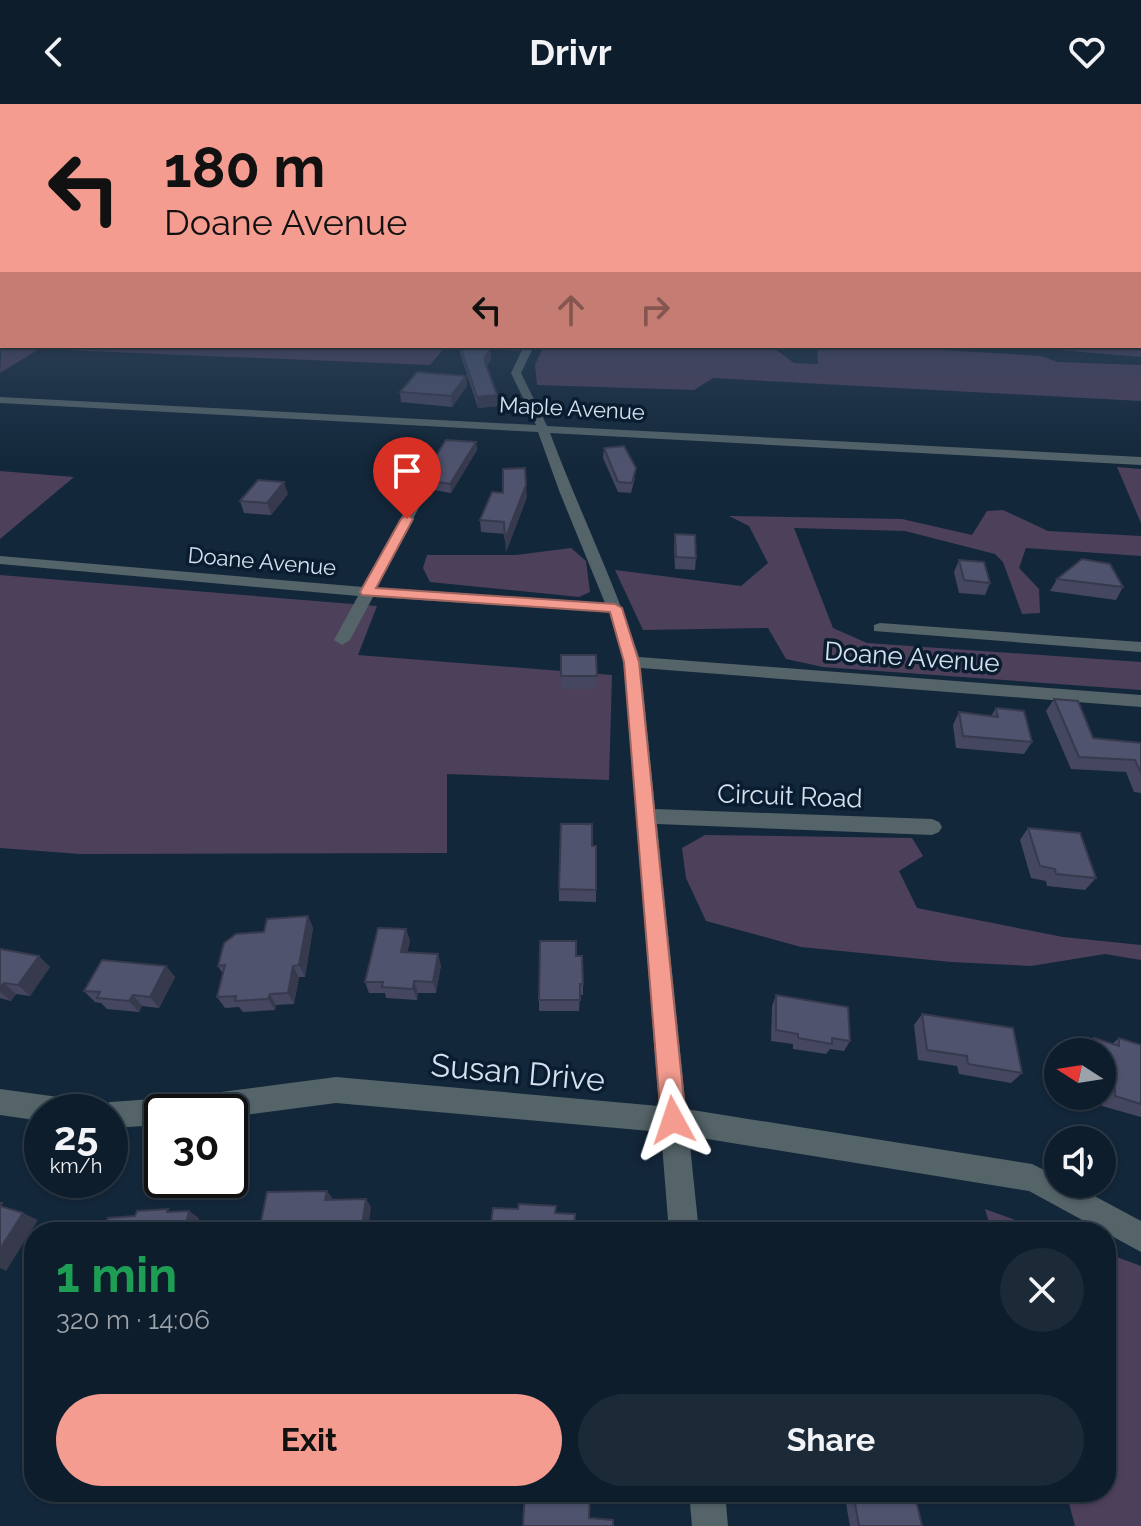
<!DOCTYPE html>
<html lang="en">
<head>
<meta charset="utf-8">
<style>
	:root { --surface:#0e1d2c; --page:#1c2a38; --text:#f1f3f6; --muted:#9ba2a9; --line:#2e3b48; --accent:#f59c90 }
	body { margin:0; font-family:Raleway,sans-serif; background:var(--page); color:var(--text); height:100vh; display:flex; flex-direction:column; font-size:30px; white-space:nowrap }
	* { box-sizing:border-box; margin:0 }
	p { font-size:26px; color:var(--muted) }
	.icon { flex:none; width:44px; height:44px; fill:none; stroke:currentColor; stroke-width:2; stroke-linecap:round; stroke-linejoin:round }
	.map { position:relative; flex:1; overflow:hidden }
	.drawer { position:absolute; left:24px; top:1118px; width:1092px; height:280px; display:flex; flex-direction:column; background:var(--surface); border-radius:32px; box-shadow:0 2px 6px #0004,0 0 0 2px var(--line) }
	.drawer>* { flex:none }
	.hud { position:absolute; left:0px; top:0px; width:1142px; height:244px; box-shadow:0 2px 6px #0004,0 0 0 2px var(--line); background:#f59c90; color:#111; overflow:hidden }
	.needle { width:52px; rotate:282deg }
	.buttons { position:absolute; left:1044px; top:934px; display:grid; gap:16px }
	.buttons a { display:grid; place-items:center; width:72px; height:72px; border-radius:50%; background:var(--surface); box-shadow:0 2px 6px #0004,0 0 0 2px var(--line); font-size:40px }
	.speed { position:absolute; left:24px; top:990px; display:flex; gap:16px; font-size:40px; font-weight:700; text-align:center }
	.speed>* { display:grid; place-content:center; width:104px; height:104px; border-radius:50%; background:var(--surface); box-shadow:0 2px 6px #0004,0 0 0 2px var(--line); line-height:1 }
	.speed small { font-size:20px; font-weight:400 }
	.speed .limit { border:4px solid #111; border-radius:12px; background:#fff; color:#111 }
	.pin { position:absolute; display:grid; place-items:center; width:68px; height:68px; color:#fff; margin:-82px -34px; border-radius:50% 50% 50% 0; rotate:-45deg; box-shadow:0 0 8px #0007 }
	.pin .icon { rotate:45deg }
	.me { position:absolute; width:88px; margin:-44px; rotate:355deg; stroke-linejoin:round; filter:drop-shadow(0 0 6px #0008) }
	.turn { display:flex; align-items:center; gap:28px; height:168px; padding:0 32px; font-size:36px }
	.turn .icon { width:104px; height:104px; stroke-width:2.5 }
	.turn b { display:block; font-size:56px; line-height:68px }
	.lanes { display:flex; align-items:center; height:76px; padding:0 32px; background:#0003; justify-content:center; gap:40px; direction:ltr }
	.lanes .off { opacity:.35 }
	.round { display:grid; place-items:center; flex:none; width:84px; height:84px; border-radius:42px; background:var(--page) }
	.headline { display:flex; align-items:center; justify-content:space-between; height:136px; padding:0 32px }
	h1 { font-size:48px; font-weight:700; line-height:60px; color:#1e9e55 }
	.action { display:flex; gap:16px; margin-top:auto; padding:16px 32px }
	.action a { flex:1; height:92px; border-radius:48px; background:var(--accent); color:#111; font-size:32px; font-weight:700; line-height:92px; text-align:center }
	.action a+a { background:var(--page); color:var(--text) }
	header { display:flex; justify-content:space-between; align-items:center; height:104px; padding:0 32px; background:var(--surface); font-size:36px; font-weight:700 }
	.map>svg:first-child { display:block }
</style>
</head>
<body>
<header><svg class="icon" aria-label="back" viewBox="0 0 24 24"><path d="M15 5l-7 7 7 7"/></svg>Drivr<svg class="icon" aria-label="heart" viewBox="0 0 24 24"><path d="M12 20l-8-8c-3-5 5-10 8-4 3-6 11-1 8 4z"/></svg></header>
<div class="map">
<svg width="1141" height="1422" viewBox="0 0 1141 1422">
	<rect width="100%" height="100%" fill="#13273a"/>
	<path fill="#4d405b" d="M2,226V242H521L519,247L445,243L430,261L39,245L0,269Z
		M1141,236V253L1009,242H1140Z
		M544,242H771L794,259L818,260L817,242H879L1041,252L1058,258L1141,261V297L713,274L694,286L537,281L535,261Z
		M1117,363L1141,365V419Z
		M0,367L74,373L0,435Z
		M1003,406L1048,427L1141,432V452L1026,444L1019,464L1039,485L1040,509L1022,510L1003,458L995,450L905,427L794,424L833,524L867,539L1141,558V586L823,563L786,555L768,524L643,526L615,466L741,482L768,459L749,422L729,412L902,415L972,431L987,407Z
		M571,444L586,457L590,488L579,493L430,478L423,464L427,451H516Z
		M0,471L377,502L358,551L612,571L609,676L447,670V749L80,750L0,744Z
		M705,731L912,734L923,752L899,767L917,804L1063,833L1141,841V856L1105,850L1031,862L951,858L801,843L706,817L686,774L682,744Z
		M985,1105L1048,1128H992Z
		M1106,1149L1141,1162V1422H1075L1066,1388H1106Z"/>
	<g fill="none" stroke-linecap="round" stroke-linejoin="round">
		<path fill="#556469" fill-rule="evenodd" d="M524,242H534L521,269L547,322L1141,353V361L550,329C578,404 614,477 639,553L1141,591V603L641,564L655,705L932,715L939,718L942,723L939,728L932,731L657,720L686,1005L1032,1060L1058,1073V1080H1072L1141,1117V1148L1029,1087L689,1032L699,1128H669L661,1028L336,999L230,1013V1008H162V1021L110,1024V1008H98L101,1002L110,998L182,993L336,973L659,1002L624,558L609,508L373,493L350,536L342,541L334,536L358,492L0,460V452L363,483L414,390L420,386L426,390L377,484L605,499L560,389L538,328L0,299V293L536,321L511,269Z
			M880,519L1141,538V548L874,527V521Z
			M0,985L73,995L82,999L86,1008H42V1017L0,1011Z
			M689,1388H725L728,1422H692Z"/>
	</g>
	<path fill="#44475f" d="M459,242H479L480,244L490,245L491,255L487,262L498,302L478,304L460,249Z
		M466,272L467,282L452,303L401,298L400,288Z
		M476,338L477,346L451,389L422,384L421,375Z
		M604,344L635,374L631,389L618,388L603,354Z
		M288,390L271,411L244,409L240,397Z
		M527,393L506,448L505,430L481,428L480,416Z
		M675,430L696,454L695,466L675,465L674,443Z
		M959,456L990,479L985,491L959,489L954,468Z
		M1057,475L1123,483L1116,496L1050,487Z
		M561,551L597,572L596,585H562Z
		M1054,595L1093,634L1141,639V689L1134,688L1126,668L1071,665L1046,607Z
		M996,604L1032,638L1024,650L956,644L953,621L959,608L991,612Z
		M1028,724L1096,774L1085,786L1047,782L1046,777L1031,774L1020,736Z
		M592,742L596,786V798L559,797V785Z
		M308,812L313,824L305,873H299L294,900L276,901L275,906L243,908L239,903L225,904L217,893L223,870L218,862L264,828Z
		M406,825L410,837L407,848L441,861L436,889H418L417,896L386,894L385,889H369L365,878Z
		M0,845L50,863L30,892L16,890L11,897L0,894Z
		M576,852L583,880V891H580L579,907H539V896Z
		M166,862L175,873L159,904L142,902L139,908L107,905L101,899L95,898L84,887Z
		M776,891L850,937L844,947L830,945L826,950L793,945V940L771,937L772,902Z
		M922,910L1022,969L1011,979L959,970L957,962L918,956L914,921Z
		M1094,934L1112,940L1119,934L1141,941V1013L1102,1002V993L1098,992H1102V948H1082V944Z
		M844,1388H914L922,1422H850Z"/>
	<path fill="#373a4d" d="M490,245L491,255L485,266L484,255Z
		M466,272L467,282L452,303L451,292Z
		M497,291L498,302L478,304L477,293Z
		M476,338L477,346L451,389L450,380Z
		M284,378L288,390L271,411L267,399Z
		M526,381L527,393L506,448L505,435Z
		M308,812L313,824L305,873L299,861Z
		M406,825L410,837L405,860L401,848Z
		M438,850L441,861L436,889L433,878Z
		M39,852L50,863L30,892L18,881Z
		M166,862L175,873L159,904L150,893Z
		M293,862L299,873L294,900L288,889Z
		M414,877L418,889L417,896L413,885Z
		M4,879L16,890L11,897L0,888V884Z
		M270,890L276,901L275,906L268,895Z
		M133,891L142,902L139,908L129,897Z
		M327,1087L333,1095L332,1104L325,1096Z
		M366,1095L371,1103L368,1128H361Z
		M189,1107L199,1114L196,1128H184Z
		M23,1109L38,1116L6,1167L0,1164V1145Z"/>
	<path fill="#4f536e" stroke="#373a4d" stroke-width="2" d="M460,242H479L480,244L490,245L484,255L497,291L477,293Z
		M417,268L466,272L451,292L400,288Z
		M446,336L476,338L450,380L421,375Z
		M624,342L636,364L632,379L618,378L604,344Z
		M525,364L526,381L505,435L504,418L480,416L492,388L503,389V365Z
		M258,376L284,378L267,399L240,397Z
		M675,430L695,431L696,454L676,453Z
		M1082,455L1110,460L1123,483L1057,475Z
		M959,456L984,458L990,479L964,476Z
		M561,551H596L597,572H561Z
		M1054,595L1078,597L1093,634L1141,639V669L1135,656L1079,653Z
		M996,604L1024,607L1032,638L963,632L959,608L998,613Z
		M561,720H592V742H596V786L559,785Z
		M1028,724L1080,729L1096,774L1056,770L1055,765L1040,762Z
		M308,812L299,861L293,862L288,889L270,890L268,895L235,897L236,892L217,893L225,861L218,862L224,839L236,830L264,828L267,815Z
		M378,824L406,825L401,848L438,850L433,878L414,877L413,885L382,883L383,878H365Z
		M540,837H576V852H582L583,880H580V896H539Z
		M0,845L39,852L18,881L4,879L0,884Z
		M102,856L166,862L150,893L133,891L129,897L97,894L100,888L84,887Z
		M776,891L848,903L850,937L832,934V940L798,934V930L776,926Z
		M922,910L1013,924L1022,969L968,960L967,952L927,946Z
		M1094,934L1119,942V934L1141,941V1000L1115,992V984L1102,979V948H1094Z
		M327,1087L325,1096L366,1095L361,1128H259L267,1088Z
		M0,1099H2L0,1102L23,1109L0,1145Z
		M519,1100L556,1102L555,1109L575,1110L574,1128H490L493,1104L518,1105Z
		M168,1105L167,1108L189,1107L184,1128H104L108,1114L135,1112L137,1107Z
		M525,1388H590L589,1414L613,1416V1422H523Z
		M853,1388H914L922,1422H859Z"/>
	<linearGradient id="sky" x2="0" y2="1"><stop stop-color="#0a1520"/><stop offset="0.45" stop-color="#334760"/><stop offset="1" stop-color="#334760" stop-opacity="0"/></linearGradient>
	<rect width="1141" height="363" fill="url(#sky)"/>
	<path fill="#f59c90" stroke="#9f655e" stroke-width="2" d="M407,411L413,415L376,484L615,500L622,504L639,558L686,1016L682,1024L673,1028L665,1024L661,1016L624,558L610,508L362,491L360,488L401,415Z"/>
	<g text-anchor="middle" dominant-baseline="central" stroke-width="7" stroke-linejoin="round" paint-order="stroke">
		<g font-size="22" fill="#d5e1ee" stroke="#0a1d30">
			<text transform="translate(572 304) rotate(3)">Maple Avenue</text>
			<text transform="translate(262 457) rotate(5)">Doane Avenue</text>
		</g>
		<g font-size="26" fill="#d5e1ee" stroke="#0a1d30">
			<text transform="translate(912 553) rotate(4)">Doane Avenue</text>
			<text transform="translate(790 692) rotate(2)">Circuit Road</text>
		</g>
		<g font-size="32" fill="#d5e1ee" stroke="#0a1d30">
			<text transform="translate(518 968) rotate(5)">Susan Drive</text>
		</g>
	</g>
</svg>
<div class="buttons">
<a><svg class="needle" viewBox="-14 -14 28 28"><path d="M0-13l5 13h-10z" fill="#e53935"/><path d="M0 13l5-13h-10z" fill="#9ba2a9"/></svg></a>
<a><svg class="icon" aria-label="sound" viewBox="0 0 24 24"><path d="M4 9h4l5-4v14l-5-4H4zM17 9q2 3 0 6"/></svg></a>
</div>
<div class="speed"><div>25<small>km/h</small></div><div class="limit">30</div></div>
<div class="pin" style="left:407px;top:415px;background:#d93025"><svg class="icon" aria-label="arrive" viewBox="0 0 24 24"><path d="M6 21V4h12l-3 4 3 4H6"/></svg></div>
<svg class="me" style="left:673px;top:1016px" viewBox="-20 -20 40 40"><path d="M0-17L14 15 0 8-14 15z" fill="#f59c90" stroke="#fff" stroke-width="4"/></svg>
<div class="hud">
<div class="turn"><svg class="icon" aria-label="left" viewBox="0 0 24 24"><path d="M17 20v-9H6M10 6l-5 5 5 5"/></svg><div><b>180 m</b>Doane Avenue</div></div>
<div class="lanes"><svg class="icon" aria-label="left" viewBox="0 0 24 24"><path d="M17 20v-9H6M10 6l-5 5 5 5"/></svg><svg class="icon off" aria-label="ahead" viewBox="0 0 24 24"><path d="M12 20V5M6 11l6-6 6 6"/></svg><svg class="icon off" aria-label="right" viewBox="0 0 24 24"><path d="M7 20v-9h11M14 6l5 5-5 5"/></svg></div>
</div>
<section class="drawer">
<div class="headline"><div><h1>1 min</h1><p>320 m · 14:06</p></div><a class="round"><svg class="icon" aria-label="close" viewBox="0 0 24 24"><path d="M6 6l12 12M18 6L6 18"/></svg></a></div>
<div class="action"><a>Exit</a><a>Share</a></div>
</section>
</div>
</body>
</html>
